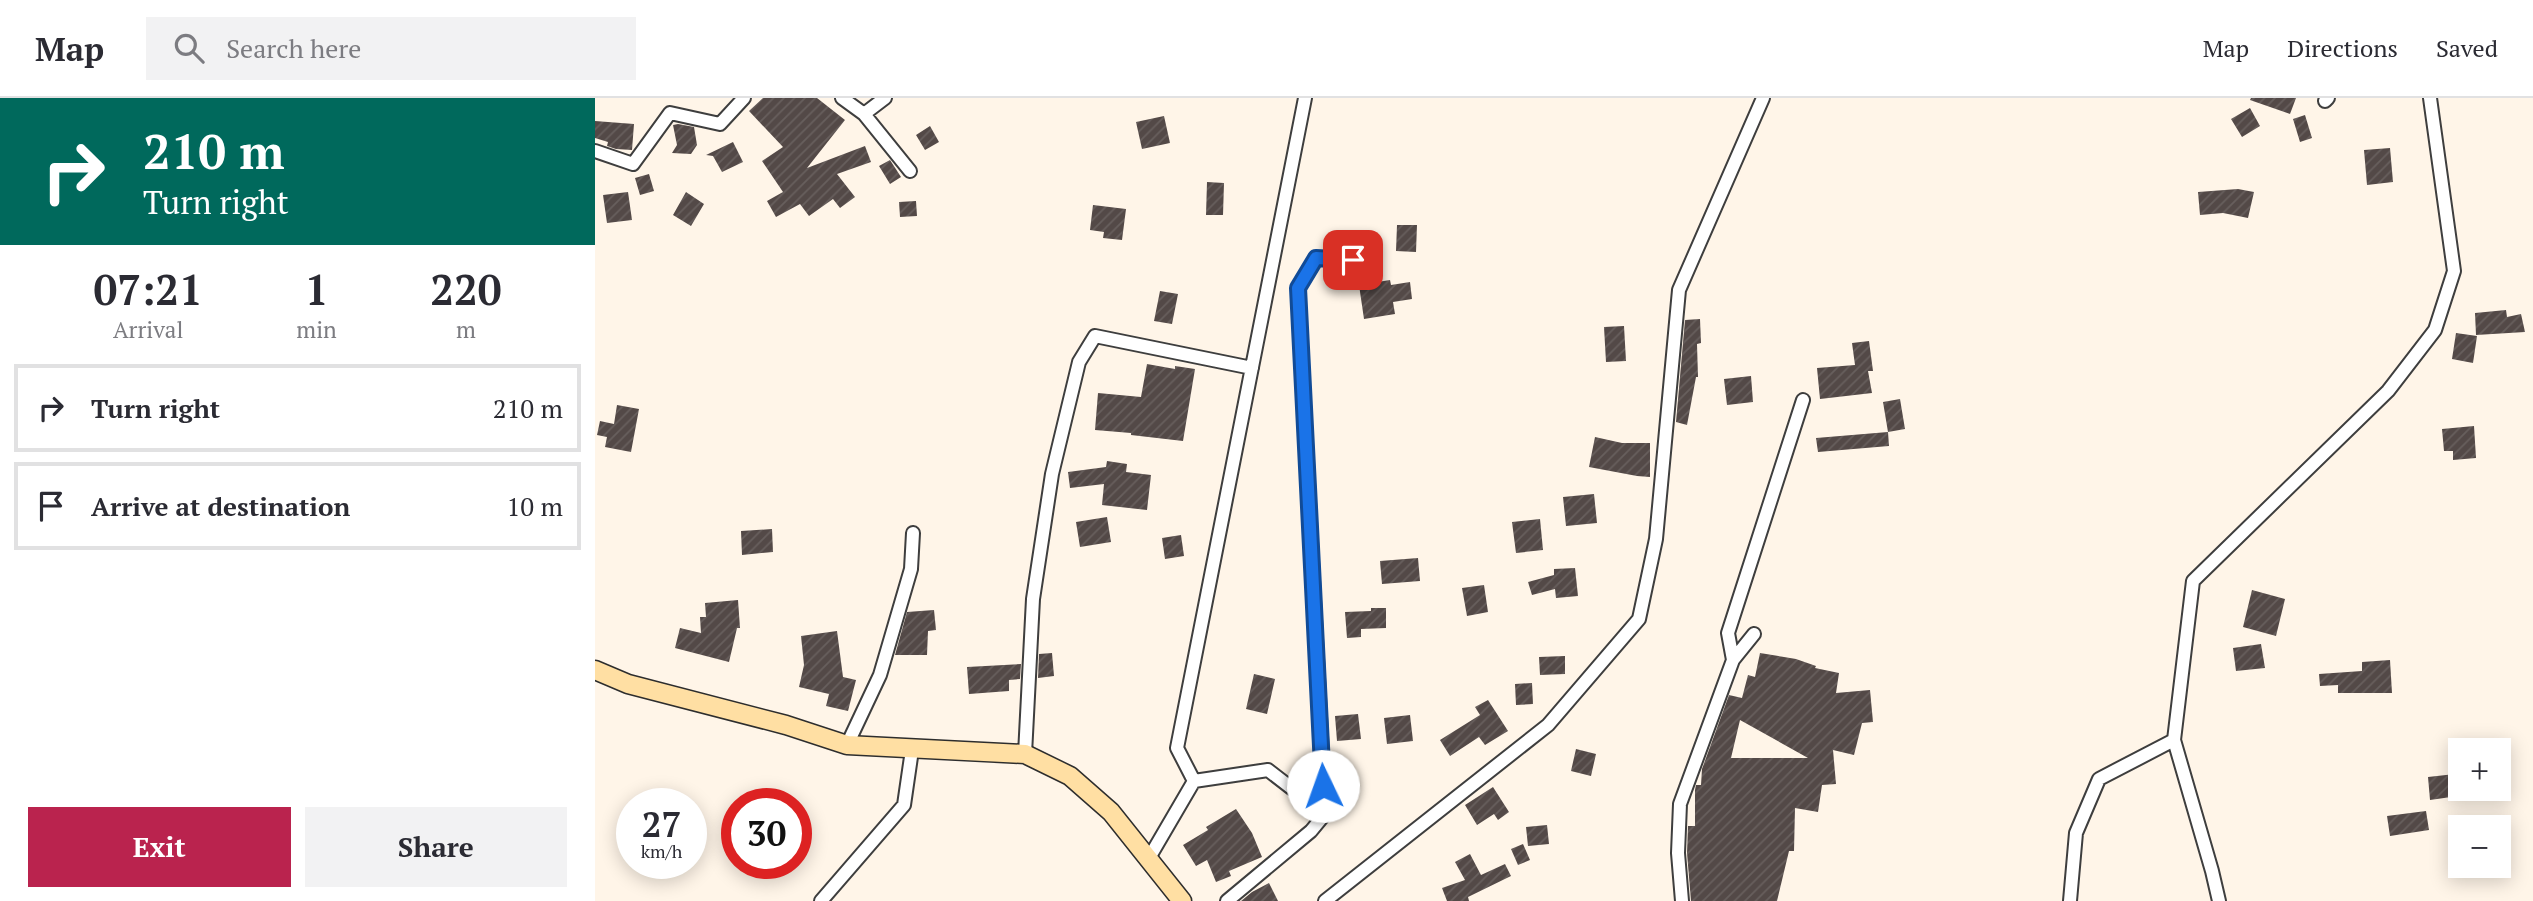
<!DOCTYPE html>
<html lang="en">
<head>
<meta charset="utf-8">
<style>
	:root { --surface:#fff; --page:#f2f2f3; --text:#2b2b33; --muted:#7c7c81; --line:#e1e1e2; --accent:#ba234e }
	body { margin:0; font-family:"PT Serif",serif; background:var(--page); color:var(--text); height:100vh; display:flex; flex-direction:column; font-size:26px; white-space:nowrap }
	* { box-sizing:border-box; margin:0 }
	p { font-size:23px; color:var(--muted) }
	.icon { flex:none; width:38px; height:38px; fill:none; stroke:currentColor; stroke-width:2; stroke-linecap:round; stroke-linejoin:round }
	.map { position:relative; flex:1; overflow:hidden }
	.details { display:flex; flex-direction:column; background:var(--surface); width:595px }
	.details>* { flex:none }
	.top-card { background:#00695c; color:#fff; overflow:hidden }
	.fabs { position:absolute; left:1853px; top:640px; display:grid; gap:14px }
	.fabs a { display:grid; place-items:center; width:63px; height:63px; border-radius:0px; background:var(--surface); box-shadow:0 4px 18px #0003; font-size:35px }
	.speed { position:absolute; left:21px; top:690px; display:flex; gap:14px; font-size:35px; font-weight:700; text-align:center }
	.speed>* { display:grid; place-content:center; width:91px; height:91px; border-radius:50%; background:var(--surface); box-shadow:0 4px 18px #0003; line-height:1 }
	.speed small { font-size:18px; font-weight:400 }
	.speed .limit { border:10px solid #d22; background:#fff; color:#111 }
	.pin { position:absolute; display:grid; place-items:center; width:60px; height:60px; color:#fff; margin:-30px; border-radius:14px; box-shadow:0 4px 10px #0006 }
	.me { position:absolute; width:77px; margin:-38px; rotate:357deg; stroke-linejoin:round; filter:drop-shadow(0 0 5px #0008) }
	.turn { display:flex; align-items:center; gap:24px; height:147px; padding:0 28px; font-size:32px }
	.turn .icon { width:91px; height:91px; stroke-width:2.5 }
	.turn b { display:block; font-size:49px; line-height:60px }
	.eta { display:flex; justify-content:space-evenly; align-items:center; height:119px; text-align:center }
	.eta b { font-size:42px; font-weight:800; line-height:49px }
	.cta { display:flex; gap:14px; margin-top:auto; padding:14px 28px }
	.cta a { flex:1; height:80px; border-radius:0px; background:var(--accent); color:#fff; font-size:28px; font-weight:800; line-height:80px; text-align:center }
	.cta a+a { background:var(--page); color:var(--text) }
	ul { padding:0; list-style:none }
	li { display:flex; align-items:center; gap:21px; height:88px; margin:0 14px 10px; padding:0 14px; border:4px solid var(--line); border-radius:0px }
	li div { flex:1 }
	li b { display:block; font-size:26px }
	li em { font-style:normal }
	header { display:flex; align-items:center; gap:42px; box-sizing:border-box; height:98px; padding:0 35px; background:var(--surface); border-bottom:2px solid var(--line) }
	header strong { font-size:33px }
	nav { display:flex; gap:38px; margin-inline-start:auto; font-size:24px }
	.search { width:490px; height:63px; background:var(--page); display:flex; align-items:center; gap:18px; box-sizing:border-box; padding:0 24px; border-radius:0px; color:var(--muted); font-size:26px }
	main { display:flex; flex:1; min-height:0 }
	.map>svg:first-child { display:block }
</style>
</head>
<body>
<header>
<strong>Map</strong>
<div class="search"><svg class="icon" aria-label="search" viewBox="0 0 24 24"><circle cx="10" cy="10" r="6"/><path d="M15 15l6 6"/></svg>Search here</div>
<nav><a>Map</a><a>Directions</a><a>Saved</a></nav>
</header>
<main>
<section class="details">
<div class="top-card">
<div class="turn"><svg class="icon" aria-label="right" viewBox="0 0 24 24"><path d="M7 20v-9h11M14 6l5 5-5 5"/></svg><div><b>210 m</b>Turn right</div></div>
</div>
<div class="eta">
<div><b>07:21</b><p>Arrival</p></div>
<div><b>1</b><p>min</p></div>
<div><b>220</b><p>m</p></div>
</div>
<ul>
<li><svg class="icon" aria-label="right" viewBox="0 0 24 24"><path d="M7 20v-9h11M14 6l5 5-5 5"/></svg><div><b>Turn right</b></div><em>210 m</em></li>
<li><svg class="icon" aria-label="arrive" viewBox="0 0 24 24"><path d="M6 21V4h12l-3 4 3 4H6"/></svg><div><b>Arrive at destination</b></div><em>10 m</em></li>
</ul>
<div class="cta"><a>Exit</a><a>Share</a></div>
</section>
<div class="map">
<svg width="1938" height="803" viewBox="0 0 1938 803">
	<defs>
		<pattern id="building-hatch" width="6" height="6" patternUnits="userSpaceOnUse" patternTransform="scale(1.75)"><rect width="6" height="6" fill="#534947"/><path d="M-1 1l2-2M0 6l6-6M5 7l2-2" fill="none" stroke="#675f5d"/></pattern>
	</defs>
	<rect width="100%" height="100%" fill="#fff5e8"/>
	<path fill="url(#building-hatch)" fill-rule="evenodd" d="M168,0H222L250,22L212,70L270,48L276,64L242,76L260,99L245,110L238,101L214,118L205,106L181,119L172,103L188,94L167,63L188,49L154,13Z
		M1656,0H1701L1695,16L1655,2Z
		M1655,10L1665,28L1647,39L1636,21Z
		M1710,17L1717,40L1705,44L1698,21Z
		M569,18L575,45L547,51L541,24Z
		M0,23L39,26L37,52L21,51L12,48L13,44L0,40Z
		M83,26L99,29L102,47L96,56L77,55L82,47L78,27Z
		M335,28L344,44L330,52L321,37Z
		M138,44L148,64L127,74L118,58L111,57Z
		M1795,50L1798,84L1772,87L1769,52Z
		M295,62L306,79L295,86L284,68Z
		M54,76L59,93L45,97L40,80Z
		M612,84L629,85L628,117H611Z
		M1643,91L1659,94L1653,120L1628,115L1605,117L1603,94Z
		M33,94L37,122L12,125L8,97Z
		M91,94L109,106L96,128L78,117Z
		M321,103L322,118L305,119L304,104Z
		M498,107L531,111L527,142L508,140L509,134L495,132Z
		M802,127H822L821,154L801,153Z
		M795,182L796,187L815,184L817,201L798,204L800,216L769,221L764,187Z
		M565,193L583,196L577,226L559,223Z
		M1911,212L1912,219L1926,216L1930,234L1881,237L1880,215Z
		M1105,221L1106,245L1102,246L1103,279H1101L1092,327L1081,324L1090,222Z
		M1029,228L1031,263L1011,264L1009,229Z
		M1861,235L1882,238L1878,265L1857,261Z
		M1274,243L1278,273H1273L1277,295L1225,301L1222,270L1260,267L1257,245Z
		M552,266L580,271V268L600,271L588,343L536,337V335L500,332L503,295L546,299Z
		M1156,278L1158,304L1132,307L1129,281Z
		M1305,301L1310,331L1293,334L1288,304Z
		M22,307L44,311L36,354L10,349L12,339L2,337L5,323L19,326Z
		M1879,328L1881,360L1858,362V353H1849L1847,331Z
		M1293,334L1294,348L1223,354L1221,340Z
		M1000,339L1027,345H1055V379L1042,378L994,369Z
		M512,363L532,366L531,374L556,377L552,412L507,407L509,386L475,390L473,374L511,369Z
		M999,396L1002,425L971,428L968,399Z
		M512,419L516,444L485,449L481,424Z
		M945,421L948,452L921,455L917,424Z
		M177,431L178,454L147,457L146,433Z
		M586,437L589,458L570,461L567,440Z
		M823,460L825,483L787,486L785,463Z
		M980,470L983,498L961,500L960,491L937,497L933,484L959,477V471Z
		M889,487L893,514L872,518L867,490Z
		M1657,492L1690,501L1681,538L1648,529Z
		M143,502L145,530H142L134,564L80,550L85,530L106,535L105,519H111L110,505Z
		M776,510H791V530L766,531V539L752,540L750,514L776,513Z
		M339,512L341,532L333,533L332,557H300L312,514Z
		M242,533L248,579L261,582L253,613L231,608L234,596L204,589L209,567L206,538Z
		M1666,546L1670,570L1641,573L1638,550Z
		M457,555L459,578L443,580L444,556Z
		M1165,555L1201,561L1221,568L1220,570L1244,575L1241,595L1275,592L1278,624L1267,625L1259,657L1238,652L1241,686L1227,687L1223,714L1200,710L1199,753H1194L1182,803H1096L1092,755L1093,728H1100V692L1101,687H1106L1107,671L1134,597L1147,600L1153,577L1160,579ZM1145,622L1213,660H1136Z
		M970,558V576L945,577L944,559Z
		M1795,562L1797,595H1743V587L1725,588L1724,576L1767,573V564Z
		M426,566L425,581L414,582V593L374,596L372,569Z
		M659,576L680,581L672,616L651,611Z
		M937,585L938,606L921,607L920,586Z
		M893,602L913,633L890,647L884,639L855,658L845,642L885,617L880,609Z
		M763,616L766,641L742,643L740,618Z
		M815,617L818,643L792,646L789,620Z
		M981,651L1001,656L996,678L976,673Z
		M1860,676L1863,698L1835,702L1833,679Z
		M898,689L914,714L903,722L899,716L882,727L870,707Z
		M641,711L657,735L667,759L634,773L636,778L621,784L612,762L601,768L588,747L613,732L611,729Z
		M1831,713L1834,732L1795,738L1792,718Z
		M952,727L954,746L933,748L931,729Z
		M928,746L935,762L923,767L916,751Z
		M875,756L886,777L910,766L916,778L873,799L874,803H852L847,790L870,782L860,764Z
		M674,785L683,803H646L657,794Z"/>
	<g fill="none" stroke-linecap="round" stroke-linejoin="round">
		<g stroke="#3e3e3e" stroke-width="16">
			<path id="minor" d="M247,0L269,16L315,73
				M1730,3L1733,0
				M269,16L290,0
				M0,53L38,66L75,15L125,26L149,0
				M1138,562L1159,536
				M1579,642L1598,483L1793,293L1840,232L1859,173L1835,0
				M252,647L285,577L316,471L318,435
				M430,656L438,501L457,376L484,264L500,238L657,270
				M599,683L673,672L730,716
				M554,760L599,683L582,650L710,0
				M226,803L309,707L317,652
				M632,803L716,733L730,716L703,190L721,160L758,162
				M730,803L953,627L1044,521L1061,441L1084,192L1168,0
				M1087,803L1083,755L1085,706L1138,562L1133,535L1208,302
				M1475,803L1481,735L1504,681L1579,642L1617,773L1624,803"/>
		</g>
		<g stroke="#2d2d2d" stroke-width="21">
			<path id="secondary" d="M0,572L33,586L191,627L252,647L430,656L475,678L516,714L587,803"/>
		</g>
		<use href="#minor" stroke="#fff" stroke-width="12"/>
		<use href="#secondary" stroke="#ffdfa3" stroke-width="18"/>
	</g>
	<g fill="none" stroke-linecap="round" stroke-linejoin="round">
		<g stroke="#114b97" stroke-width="18">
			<path id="route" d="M728,688L703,190L721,160L758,162"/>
		</g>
		<use href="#route" stroke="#1a73e8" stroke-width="12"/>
	</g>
</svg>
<div class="fabs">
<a>+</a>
<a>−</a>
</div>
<div class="speed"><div>27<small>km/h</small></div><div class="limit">30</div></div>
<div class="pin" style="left:758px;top:162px;background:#d93025"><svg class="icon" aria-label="arrive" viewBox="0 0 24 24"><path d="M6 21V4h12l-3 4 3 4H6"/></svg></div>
<svg class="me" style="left:728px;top:688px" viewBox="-20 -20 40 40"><circle r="19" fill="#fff"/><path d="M0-13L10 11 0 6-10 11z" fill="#1a73e8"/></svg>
</div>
</main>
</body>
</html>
